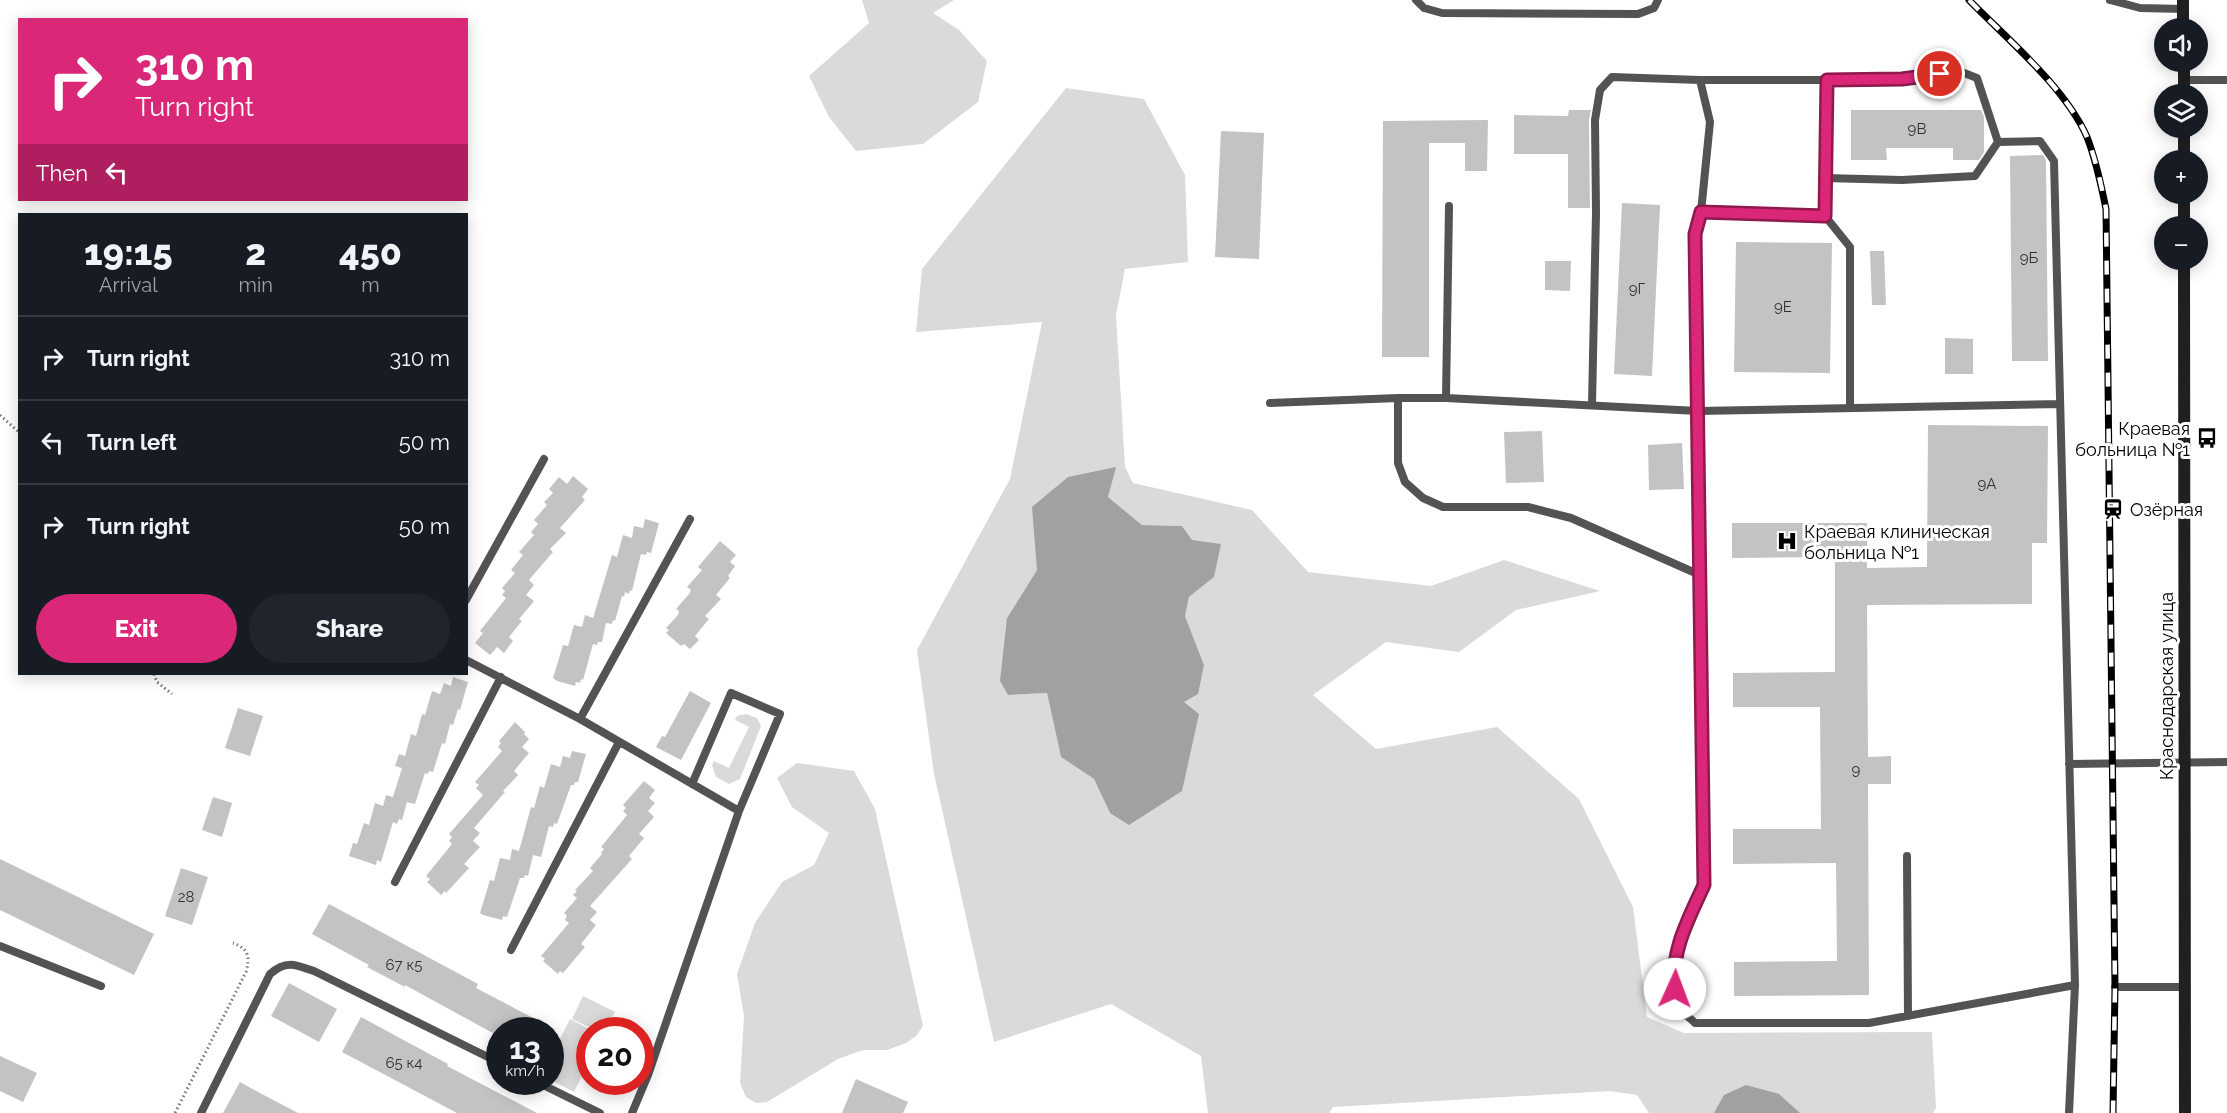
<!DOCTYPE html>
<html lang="en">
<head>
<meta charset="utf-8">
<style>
	:root { --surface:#171b24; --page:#20242c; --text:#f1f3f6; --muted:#9ea1a6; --line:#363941; --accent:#db2777 }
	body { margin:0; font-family:Raleway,sans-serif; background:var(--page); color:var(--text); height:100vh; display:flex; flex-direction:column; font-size:22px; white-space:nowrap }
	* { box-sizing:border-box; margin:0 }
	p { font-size:20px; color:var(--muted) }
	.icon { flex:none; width:33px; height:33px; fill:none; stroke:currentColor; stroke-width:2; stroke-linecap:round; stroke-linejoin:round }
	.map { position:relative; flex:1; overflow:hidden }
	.drawer { position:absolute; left:18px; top:213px; width:450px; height:462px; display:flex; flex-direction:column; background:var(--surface); border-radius:0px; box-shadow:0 3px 15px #0003 }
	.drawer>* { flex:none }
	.hud { position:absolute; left:18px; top:18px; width:450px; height:183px; border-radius:0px; box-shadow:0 3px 15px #0003; background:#db2777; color:#fff; overflow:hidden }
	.controls { position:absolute; left:2154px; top:18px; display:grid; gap:12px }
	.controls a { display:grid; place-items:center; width:54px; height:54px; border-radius:50%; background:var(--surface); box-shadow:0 3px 15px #0003; font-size:30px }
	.speed { position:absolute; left:486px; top:1017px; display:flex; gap:12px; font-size:30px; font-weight:700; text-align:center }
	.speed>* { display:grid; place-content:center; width:78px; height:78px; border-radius:50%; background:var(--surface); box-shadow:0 3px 15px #0003; line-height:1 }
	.speed small { font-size:15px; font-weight:400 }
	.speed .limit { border:9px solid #d22; background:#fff; color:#111 }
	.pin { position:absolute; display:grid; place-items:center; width:51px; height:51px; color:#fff; margin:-26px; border:3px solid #fff; border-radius:50%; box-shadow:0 2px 6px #0007 }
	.me { position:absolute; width:66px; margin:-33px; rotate:2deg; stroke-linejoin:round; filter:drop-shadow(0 0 4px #0008) }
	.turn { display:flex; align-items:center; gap:21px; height:126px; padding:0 18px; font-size:27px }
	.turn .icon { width:78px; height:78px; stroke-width:2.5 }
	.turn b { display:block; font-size:42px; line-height:51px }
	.then { display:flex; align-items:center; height:57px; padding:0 18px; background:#0003; gap:12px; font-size:22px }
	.eta { display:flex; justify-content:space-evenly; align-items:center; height:102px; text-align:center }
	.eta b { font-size:36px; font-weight:800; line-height:42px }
	.cta { display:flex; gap:12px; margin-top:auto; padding:12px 18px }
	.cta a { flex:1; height:69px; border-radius:36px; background:var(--accent); color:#fff; font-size:24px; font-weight:800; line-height:69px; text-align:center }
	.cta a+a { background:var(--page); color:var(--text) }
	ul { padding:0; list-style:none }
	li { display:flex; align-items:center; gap:18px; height:84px; padding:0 18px; border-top:2px solid var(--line) }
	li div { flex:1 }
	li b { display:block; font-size:22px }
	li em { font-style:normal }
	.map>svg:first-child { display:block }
</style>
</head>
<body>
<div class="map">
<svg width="2227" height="1113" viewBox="0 0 2227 1113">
	<rect width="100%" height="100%" fill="#fff"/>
	<path fill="#dadada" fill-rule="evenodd" d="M862,0H954L933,13L959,30L987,61L978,102L923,144L856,151L829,117L809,76L869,23Z
		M1066,88L1144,99L1185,175L1188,262L1125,269L1116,315L1125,467L1133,483L1252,510L1308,572L1431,586L1504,560L1600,591L1516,610L1459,652L1386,642L1313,695L1376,749L1497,727L1579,799L1633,907L1647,1017L1684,1033L1932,1032L1936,1108L1933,1113H1649L1637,1095L1610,1091L1333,1107L1329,1113H1208L1201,1056L1111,1004L994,1042L934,774L917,650L1010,479L1042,322L916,332L922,269ZM1115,467L1108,497L1142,525L1182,526L1214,577L1189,597L1185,616L1204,665L1183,702L1110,813L1094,779L1061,757L1047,693L1008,695L1007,618L1037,570Z
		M746,714L757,718L761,726L740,779L729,784L716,777L712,765L714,761L729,768L749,727L735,720L737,716Z
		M797,763L854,771L875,809L923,1026L916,1036L906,1043L887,1050H863L838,1059L767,1102L756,1103L746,1097L740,1083L744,1016L737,974L755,923L782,882L814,865L829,833L792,807L777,778Z
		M583,996L615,1012L605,1030H595L572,1019Z
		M570,1019L591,1030H590L589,1062L574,1092L551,1080V1057Z"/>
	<path fill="#a1a1a1" d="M1116,467L1108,497L1142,525L1182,526L1192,540L1221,544L1214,577L1189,597L1185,616L1204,665L1198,694L1184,702L1199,714L1182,791L1129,825L1110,813L1094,779L1061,757L1047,693L1008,695L1000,681L1007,618L1037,570L1032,507L1068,477Z
		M1746,1085L1779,1094L1800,1113H1714L1724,1095Z"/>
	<path fill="#c3c3c3" d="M1569,110H1591L1589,120L1590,208H1568V154H1514V115L1568,116Z
		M1851,110H1981L1984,117V152L1979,160H1953V148H1886L1887,160H1851Z
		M1488,120L1487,171H1465V143H1429V357H1382L1383,121Z
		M1221,131L1264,133L1259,259L1215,257Z
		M2043,155L2046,160L2048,361H2012L2010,156Z
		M1622,203L1660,205L1652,376L1614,374Z
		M1736,242L1832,243L1830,373L1734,372Z
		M1870,251H1884L1886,305H1872Z
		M1545,261H1571L1570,291L1545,290Z
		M1945,338L1973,339V374H1945Z
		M1928,425L2048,426L2047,543H2032V604L1867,605L1868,757L1891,756V784H1868L1869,995L1734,996V962L1837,961L1836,863L1733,864V829H1821L1820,707H1733V673L1835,672V557L1732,558V523H1867V568L1927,567Z
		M1542,431L1544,482L1506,483L1504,432Z
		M1682,443L1684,489L1649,490L1648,445Z
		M573,476L588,489L582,497L585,500L560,528L566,533L550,549L553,552L529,580L534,585L526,595L534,601L519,619L522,621L509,637L513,641L504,653L497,647L490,655L475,643L483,633L480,631L506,598L502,595L505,591L502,588L515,573L511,570L523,555L519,552L534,535L531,532L538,524L534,520L547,505L544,502L553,493L549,489L559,477L567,484Z
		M645,519L659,523L651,553L647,552L646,555L641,554L632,591L630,590L629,594L625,592L624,597L622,596L615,621L613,620L612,624L606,623L602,642H598L597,645L593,644L583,680L581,679L580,683L576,682L575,686L557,681L553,678L563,645L568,646L574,625L582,627L585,615L593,618L612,555L617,557L623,535L632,538L634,526L643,528Z
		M720,541L736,555L730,562L735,566L728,576L730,578L716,595L721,599L705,616L709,619L695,636L699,640L690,649L684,644L681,646L666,633L669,630L666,628L678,615L679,611L676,609L689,594L691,590L687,587L702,570L698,567Z
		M453,677L468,682L460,710L458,709L453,725L450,724L445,744L442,743L433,772L429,771L428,774L425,773L415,804L407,802L402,820L399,819L397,824L393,822L381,862L377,860L376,865L349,856L353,843L357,844L364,823L369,825L375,803L383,806L386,795L393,797L402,768L395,766L399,754L405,756L411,734L416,736L422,714L425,715L432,691L440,694L444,683L451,686Z
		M690,691L711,703L681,760L656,747L662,736L665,737Z
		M238,708L263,716L250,756L225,748Z
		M515,722L525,732L524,734L529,739L522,747L529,753L514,771L518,775L503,791L505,792L474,828L480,833L473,841L480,847L464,864L469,868L446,893L445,891L441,895L427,882L430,879L426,876L452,844L449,841L452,837L449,834L483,795L476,788L479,785L475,782L502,751L498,747L501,743L499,741Z
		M572,751L586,754L578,782H575L574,785H571L557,824L554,823L553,827L549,826L541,857L533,855L528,876L525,875L524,878H520L507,917L503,916L502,920L483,915L480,913L490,880L494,881L500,858L510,860L512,849L519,851L531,807L534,808L540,786L544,788L551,764L560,767L563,756L570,758Z
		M644,781L655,790L649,798L655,803L648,811L654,817L639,834L644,838L629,856L632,859L590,906L597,912L590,920L596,925L581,944L585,947L563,973L560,971L558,974L543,961L545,959L541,956L569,923L565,920L567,916L564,913L577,898L573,895L577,891L575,890L593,871L590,868L602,854L601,853L604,849L601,847L627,815L623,811L626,808L623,805Z
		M213,797L232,803L222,837L202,830Z
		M0,859L154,934L134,975L0,910Z
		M181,868L208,877L192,925L165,916Z
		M329,904L478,984L476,988L556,1030H500V1037L405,985V987L367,967L369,965L312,934Z
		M289,983L337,1009L319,1042L271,1016Z
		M361,1017L448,1064L447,1066L537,1113H457L342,1052Z
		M0,1056L37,1073L23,1102L0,1091Z
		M856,1079L908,1102L903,1113H842Z
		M240,1082L258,1092L298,1113H223Z"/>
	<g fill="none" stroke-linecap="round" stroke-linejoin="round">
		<path stroke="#757575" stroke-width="3" stroke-dasharray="1.5 3" stroke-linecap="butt" d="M0,415L20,433
			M154,674L157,682L172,694
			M175,1113L246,972C250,957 249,949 233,943"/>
		<path stroke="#535353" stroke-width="8" d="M1416,0L1424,8L1442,13L1638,14L1654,8L1658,0
			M2110,0L2140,8L2183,9
			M1700,80H1827L1825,216
			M2184,80H2227
			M1998,142L2040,141L2054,161L2075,985L2069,1113
			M1825,178L1902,180L1975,176L1998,142L1977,78L1959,71L1902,79L1827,80
			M1398,398V463L1405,482L1423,498L1443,507H1528L1571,518L1700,575
			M1446,398L1449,206
			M1270,403L1398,398H1446L1698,411L2060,404
			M1592,405L1596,213L1595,120L1600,90L1612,77L1700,80L1710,122L1701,212
			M1850,408V247L1825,216L1701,212L1695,234L1704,885C1688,921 1664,962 1676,1003C1679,1010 1690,1018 1695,1023H1869L2075,985
			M466,600L544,459
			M466,660L580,719L739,811
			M580,719L690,519
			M2069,764L2227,762
			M1907,856L1908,1016
			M395,882L501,677
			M0,946L101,986
			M511,950L619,742
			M2115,987H2185
			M537,1082L600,1113
			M201,1113L270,974C287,959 297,965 316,972L500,1063
			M632,1113L648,1075L739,811L780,714L731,693L692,784"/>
		<path stroke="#202020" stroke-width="12" d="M2183,0V28
			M2184,62V94
			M2184,160V128
			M2184,226V194
			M2184,260L2185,1113"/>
		<g stroke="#000" stroke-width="7">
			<path id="rail" d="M1969,0C2007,39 2065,87 2087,137C2096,160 2101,184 2106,209L2115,987L2113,1113"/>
		</g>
		<use href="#rail" stroke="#fff" stroke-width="4.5" stroke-dasharray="14" stroke-linecap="butt"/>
	</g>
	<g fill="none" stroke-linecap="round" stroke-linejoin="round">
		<g stroke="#8e194d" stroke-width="15">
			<path id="route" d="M1675,989C1670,952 1689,918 1704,885L1695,234L1701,212L1825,216L1827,80L1902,79L1940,74"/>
		</g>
		<use href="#route" stroke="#db2777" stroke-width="10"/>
	</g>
	<defs>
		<g id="bus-bare" transform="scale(1.62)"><path d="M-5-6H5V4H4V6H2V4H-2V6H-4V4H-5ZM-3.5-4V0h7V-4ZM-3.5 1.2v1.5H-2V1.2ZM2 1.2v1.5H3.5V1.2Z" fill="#000" stroke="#fff" stroke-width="2.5" paint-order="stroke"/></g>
		<g id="station-bare" transform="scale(1.62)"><path d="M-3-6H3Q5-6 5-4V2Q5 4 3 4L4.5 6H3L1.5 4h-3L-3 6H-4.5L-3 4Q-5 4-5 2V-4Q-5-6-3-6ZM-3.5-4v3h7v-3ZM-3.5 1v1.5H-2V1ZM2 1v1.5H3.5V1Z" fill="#000" stroke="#fff" stroke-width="2.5" paint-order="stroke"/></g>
		<g id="hospital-bare" transform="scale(1.62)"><path d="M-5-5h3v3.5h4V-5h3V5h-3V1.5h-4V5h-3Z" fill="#000" stroke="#fff" stroke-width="2.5" paint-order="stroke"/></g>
	</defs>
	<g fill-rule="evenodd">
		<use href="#bus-bare" x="2207" y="438"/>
		<use href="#station-bare" x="2113" y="509"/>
		<use href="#hospital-bare" x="1787" y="541"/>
	</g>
	<g text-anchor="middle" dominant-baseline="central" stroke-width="6" stroke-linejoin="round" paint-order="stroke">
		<g font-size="15" fill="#313131">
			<text x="1917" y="129">9В</text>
			<text x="2029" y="258">9Б</text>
			<text x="1637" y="289">9Г</text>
			<text x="1783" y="307">9Е</text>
			<text x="1987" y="484">9А</text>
			<text x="1856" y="770">9</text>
			<text x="186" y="897">28</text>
			<text x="404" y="965">67 к5</text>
			<text x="404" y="1063">65 к4</text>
		</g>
		<g font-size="18" fill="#000" stroke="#fff" text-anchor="start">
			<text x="2190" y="428" text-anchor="end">Краевая<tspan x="2190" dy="21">больница №1</tspan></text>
			<text x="2130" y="509">Озёрная</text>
			<text x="1804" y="531">Краевая клиническая<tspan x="1804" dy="21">больница №1</tspan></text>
		</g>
		<g font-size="18" fill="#000" stroke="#fff">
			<text transform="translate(2166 686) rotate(-90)">Краснодарская улица</text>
		</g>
	</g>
</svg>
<div class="controls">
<a><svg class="icon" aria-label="sound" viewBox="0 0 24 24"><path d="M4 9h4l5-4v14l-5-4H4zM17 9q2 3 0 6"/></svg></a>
<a><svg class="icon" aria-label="layers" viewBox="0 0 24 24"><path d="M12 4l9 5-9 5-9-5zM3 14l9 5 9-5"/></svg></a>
<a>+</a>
<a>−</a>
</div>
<div class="speed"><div>13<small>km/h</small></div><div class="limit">20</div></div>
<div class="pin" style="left:1940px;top:74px;background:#d93025"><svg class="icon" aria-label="arrive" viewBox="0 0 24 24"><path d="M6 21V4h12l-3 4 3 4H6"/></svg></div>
<svg class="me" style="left:1675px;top:989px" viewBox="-20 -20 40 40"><circle r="19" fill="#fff"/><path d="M0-13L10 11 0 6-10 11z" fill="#db2777"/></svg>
<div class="hud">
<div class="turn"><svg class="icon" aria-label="right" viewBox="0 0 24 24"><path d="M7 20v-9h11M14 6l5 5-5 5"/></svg><div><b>310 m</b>Turn right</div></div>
<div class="then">Then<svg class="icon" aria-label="left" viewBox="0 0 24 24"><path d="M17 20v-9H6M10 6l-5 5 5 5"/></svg></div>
</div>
<section class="drawer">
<div class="eta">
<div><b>19:15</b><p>Arrival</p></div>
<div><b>2</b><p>min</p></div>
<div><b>450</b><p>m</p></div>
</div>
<ul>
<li><svg class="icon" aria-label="right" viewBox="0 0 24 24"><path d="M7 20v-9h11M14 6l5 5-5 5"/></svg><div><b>Turn right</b></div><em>310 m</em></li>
<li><svg class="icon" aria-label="left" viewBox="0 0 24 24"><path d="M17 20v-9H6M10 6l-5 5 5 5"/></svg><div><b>Turn left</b></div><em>50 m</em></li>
<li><svg class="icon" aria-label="right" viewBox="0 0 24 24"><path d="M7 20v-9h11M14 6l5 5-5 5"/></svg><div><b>Turn right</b></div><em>50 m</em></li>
</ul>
<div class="cta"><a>Exit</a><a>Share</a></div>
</section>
</div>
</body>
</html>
